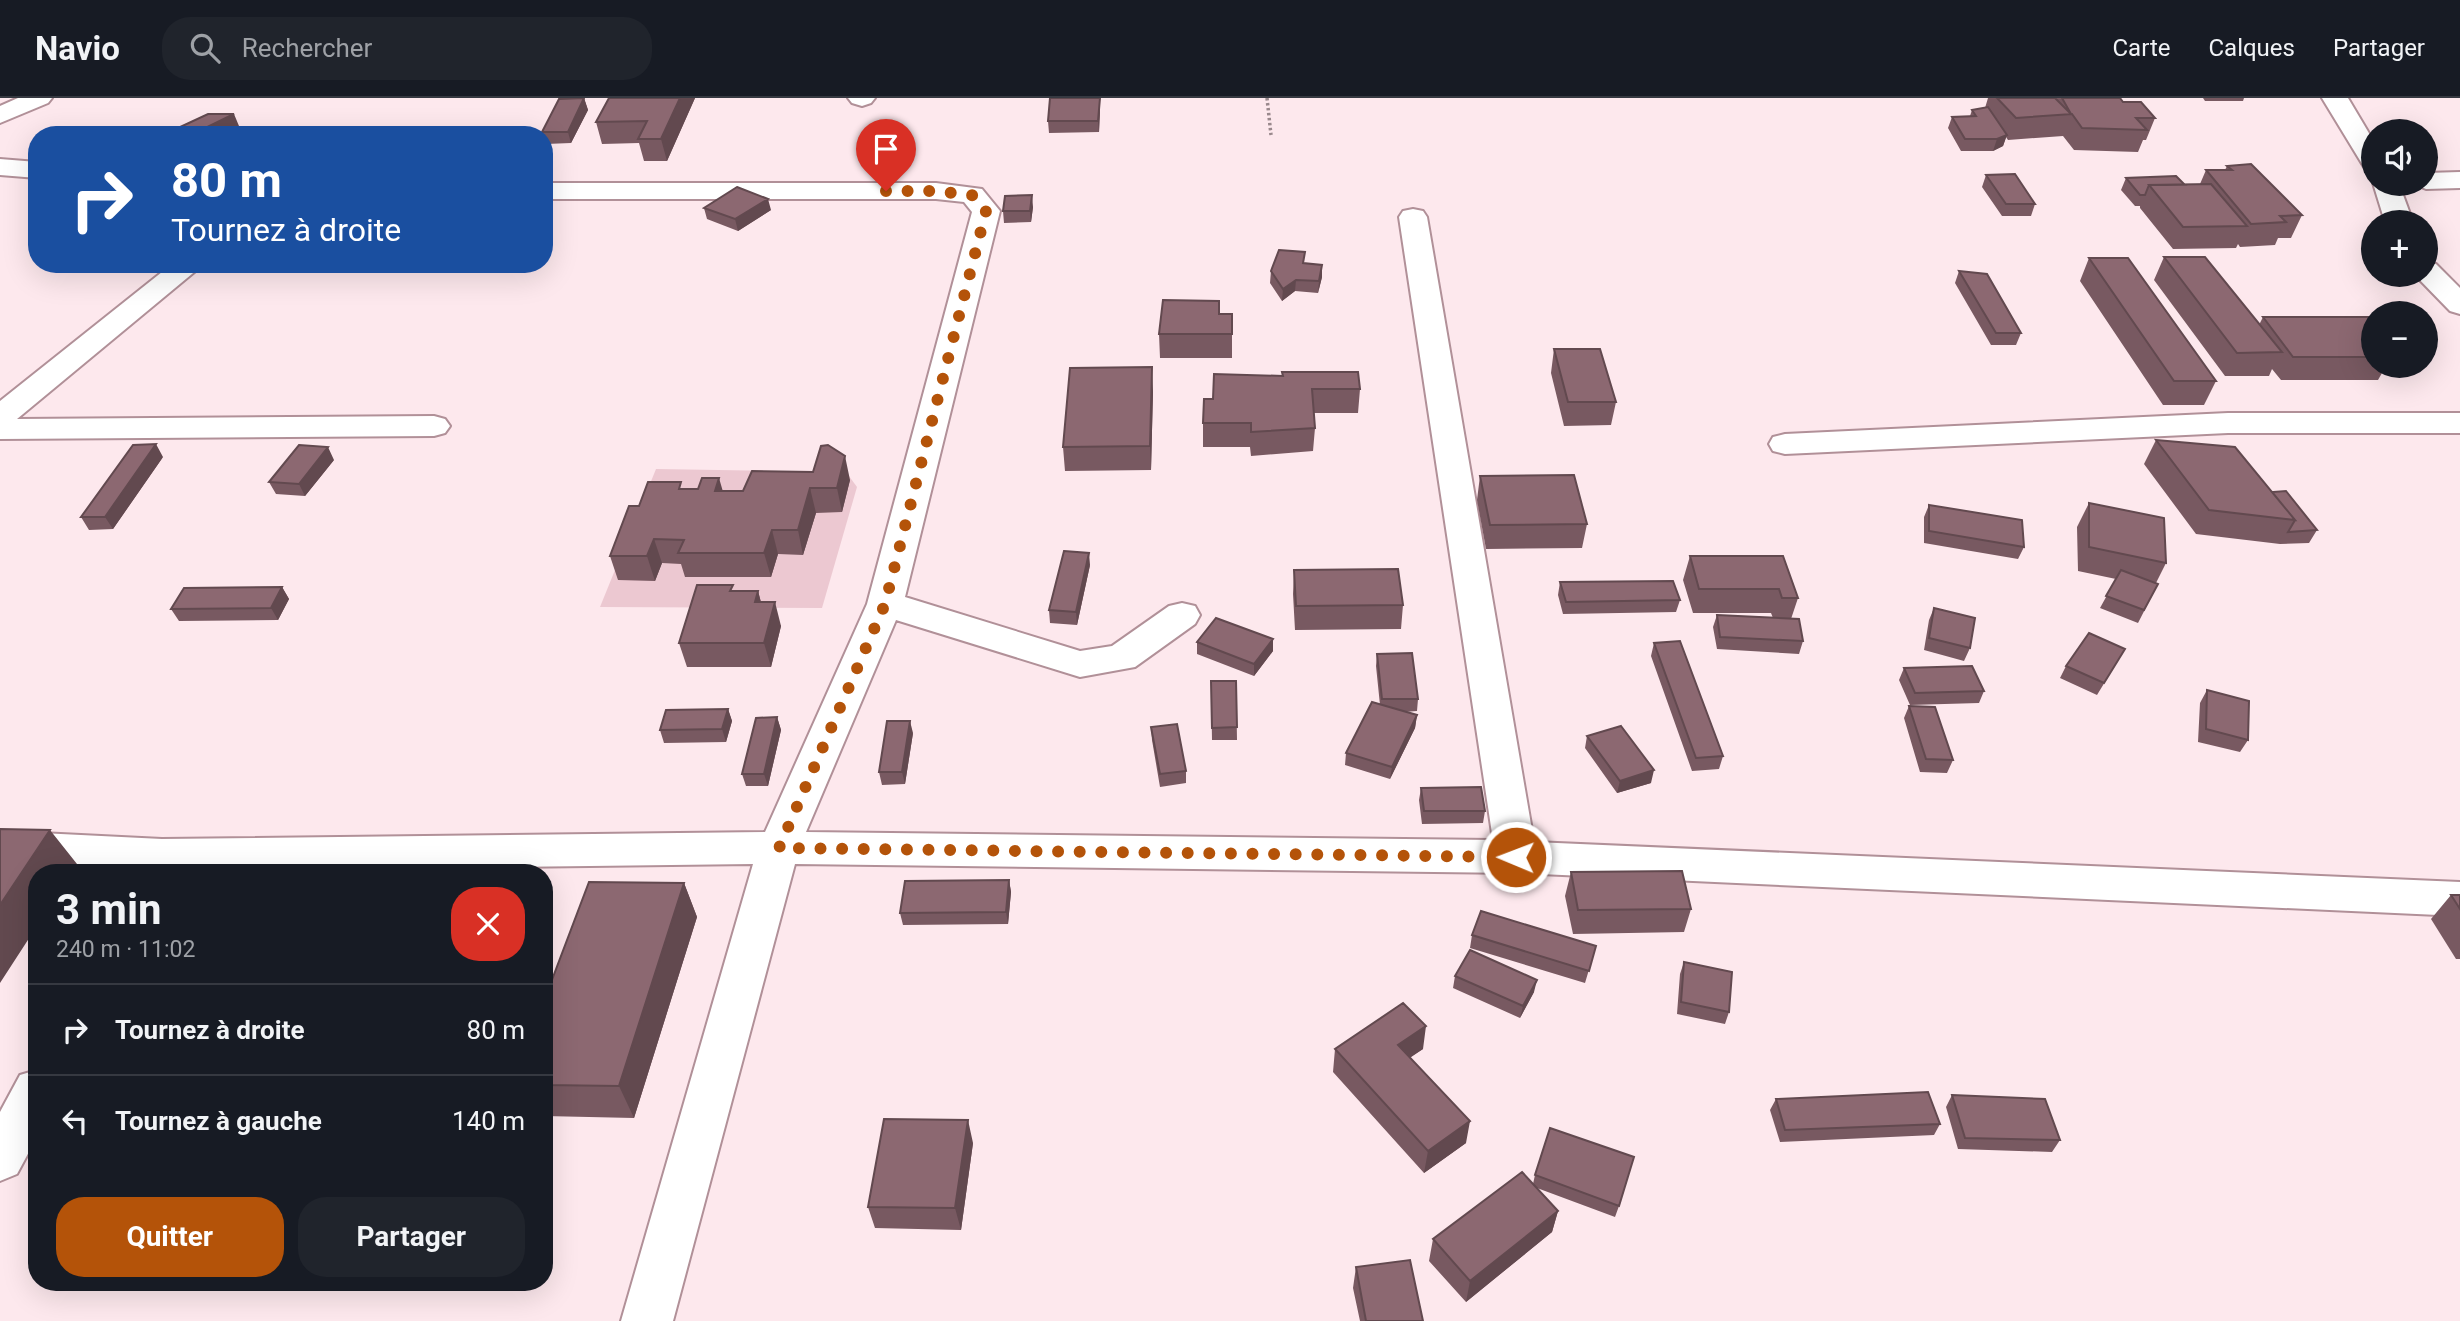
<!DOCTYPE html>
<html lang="fr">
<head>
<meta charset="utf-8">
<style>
	:root { --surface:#171b24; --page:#20242c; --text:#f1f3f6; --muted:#9ea1a6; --line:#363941; --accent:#b45309 }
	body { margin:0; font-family:Roboto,sans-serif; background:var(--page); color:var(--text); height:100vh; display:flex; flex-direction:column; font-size:26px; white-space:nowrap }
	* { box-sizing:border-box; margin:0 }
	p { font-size:23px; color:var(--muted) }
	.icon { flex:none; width:38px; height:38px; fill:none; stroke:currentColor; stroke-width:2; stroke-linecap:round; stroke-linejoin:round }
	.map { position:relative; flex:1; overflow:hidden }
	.panel { position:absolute; left:28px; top:766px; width:525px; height:427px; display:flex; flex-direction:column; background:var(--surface); border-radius:28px; box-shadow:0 7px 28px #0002 }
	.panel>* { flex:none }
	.top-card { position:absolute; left:28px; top:28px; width:525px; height:147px; border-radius:28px; box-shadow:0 7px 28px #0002; background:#1a4fa0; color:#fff; overflow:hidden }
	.controls { position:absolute; left:2361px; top:21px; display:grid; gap:14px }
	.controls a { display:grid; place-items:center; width:77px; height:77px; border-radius:50%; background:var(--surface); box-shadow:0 7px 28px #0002; font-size:35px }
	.pin { position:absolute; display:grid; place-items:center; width:60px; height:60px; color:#fff; margin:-72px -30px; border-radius:50% 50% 50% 0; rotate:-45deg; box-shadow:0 0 7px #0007 }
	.pin .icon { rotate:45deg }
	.me { position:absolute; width:77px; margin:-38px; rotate:271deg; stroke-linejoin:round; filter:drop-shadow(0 0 5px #0008) }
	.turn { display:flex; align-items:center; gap:24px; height:147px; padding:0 28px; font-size:32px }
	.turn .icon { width:91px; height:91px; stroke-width:2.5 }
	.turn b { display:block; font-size:49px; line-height:60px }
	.round { display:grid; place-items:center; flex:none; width:74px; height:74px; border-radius:28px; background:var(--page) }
	.summary { display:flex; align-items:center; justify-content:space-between; height:119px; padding:0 28px }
	h1 { font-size:42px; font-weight:700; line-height:52px }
	.primary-button { display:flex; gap:14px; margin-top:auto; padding:14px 28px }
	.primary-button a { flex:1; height:80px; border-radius:28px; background:var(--accent); color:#fff; font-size:28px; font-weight:700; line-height:80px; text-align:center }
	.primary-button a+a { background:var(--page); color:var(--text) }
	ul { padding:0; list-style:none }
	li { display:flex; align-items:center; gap:21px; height:91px; padding:0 28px; border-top:2px solid var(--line) }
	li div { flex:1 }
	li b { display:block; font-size:26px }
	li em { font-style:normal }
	header { display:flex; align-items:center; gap:42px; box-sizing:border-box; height:98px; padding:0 35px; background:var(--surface); border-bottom:2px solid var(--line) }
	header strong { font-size:33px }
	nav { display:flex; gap:38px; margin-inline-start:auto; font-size:24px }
	.search { width:490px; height:63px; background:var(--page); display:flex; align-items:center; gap:18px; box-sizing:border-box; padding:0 24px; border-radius:28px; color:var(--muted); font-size:26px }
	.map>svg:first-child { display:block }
</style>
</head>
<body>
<header>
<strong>Navio</strong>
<div class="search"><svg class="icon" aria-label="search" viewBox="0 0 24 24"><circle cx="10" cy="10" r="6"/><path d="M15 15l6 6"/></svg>Rechercher</div>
<nav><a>Carte</a><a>Calques</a><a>Partager</a></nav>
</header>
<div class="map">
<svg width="2460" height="1223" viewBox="0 0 2460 1223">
	<rect width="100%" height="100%" fill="#fde8ed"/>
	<path fill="#ecc8d1" d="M656,371L846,374L857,389L822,510L600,509Z"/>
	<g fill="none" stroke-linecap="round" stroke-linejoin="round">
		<g stroke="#b19098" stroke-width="4">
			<path id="street" d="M18,0H52L48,5L0,25V8Z
				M848,0H875L871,5L862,8L852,5Z
				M2322,0H2348L2373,42V71L2364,69Z
				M0,61L37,64V80L0,77Z
				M2460,74V90L2426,91L2414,86H2426V75Z
				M544,85H936L982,91L1000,113L905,499L1080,553L1112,548L1169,508L1182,505L1195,508L1200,517L1195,526L1135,569L1080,579L896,522L806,734L1493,742L1399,119L1403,113L1413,111L1423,113L1427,119L1534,744L2460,784V818L1516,775L795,766L673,1223H621L753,766L162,773L0,765V733L162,741L765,734L867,506L972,114L964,104L936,101H544Z
				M2373,85L2399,86L2413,124H2385Z
				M2426,163L2436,166L2460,190V216L2450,213L2415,177H2426Z
				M172,166H204L17,321L434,318L445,321L450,328L445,335L434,338L0,341V303Z
				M2228,315H2460V335H2228L1785,356L1773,353L1769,346L1773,339L1785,336Z
				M37,972V1039L17,1076L0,1083V1014L20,977Z"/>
		</g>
		<path stroke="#99888c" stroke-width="3.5" stroke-dasharray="2.5 2.5" stroke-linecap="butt" d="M1267,0L1271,37"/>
		<use href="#street" fill="#fff" fill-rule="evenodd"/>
	</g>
	<path fill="#785961" d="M584,0L588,12L571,45L546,46L544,37H543L542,34Z
		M609,0H695L667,63H644L639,45L602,46L596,24Z
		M1988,0H2120L2123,4L2155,20L2146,42H2143L2138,54L2074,52L2063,38L2008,42L2006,39L2003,48L1993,53H1961L1948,30L1952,19L1970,18L1972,12L1985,10Z
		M2203,0H2244L2243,3H2205Z
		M1100,10L1099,34L1049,35L1048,23Z
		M2227,68L2302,117L2291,140H2278L2275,147L2240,149L2238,146L2236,150L2173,151L2140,110V108H2135L2121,92L2126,80L2185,87L2200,86L2206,72H2225Z
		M1986,77L2035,106L2031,118H2002L1982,89Z
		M1033,109L1031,124L1004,125L1003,113Z
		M704,110L771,112L738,133L707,121Z
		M2164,159L2259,227L2263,219H2373V268H2386L2378,282H2281L2272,271L2269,278H2225L2154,182Z
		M2089,160L2216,283L2204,307H2163L2080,183Z
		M1305,165L1322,179L1318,195L1295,193L1282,203L1270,185L1271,173Z
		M1959,173L2021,235L2016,247H1991L1955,185Z
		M1219,216H1232V260H1160L1159,236Z
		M1554,251L1616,304L1611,327L1564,328L1551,275Z
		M1282,274L1360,291L1358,315H1314L1315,330L1313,353L1251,358L1250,349H1203V325L1213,301L1282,278Z
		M1153,293L1151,372L1065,373L1063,349Z
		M2156,342L2272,394L2317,432L2309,445L2280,446L2196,436L2144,366Z
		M163,359L113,431L89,432L81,419Z
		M334,362L305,398L276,396L269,384Z
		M1480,378L1587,426L1582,450L1486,451L1477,402Z
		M850,382L842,414L816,415L803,457L778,456L771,479H685L681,466L662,465L655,483L618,482L610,458L683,391L743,393Z
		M2089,405L2166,465L2156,485L2158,486L2138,525L2100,510L2116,481L2078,473L2077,429Z
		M1929,407L2024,449L2018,461L1924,445V419Z
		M1690,458H1783L1798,500L1791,521L1803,543L1799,556L1717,551L1713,529L1717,517L1773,520L1771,515H1693L1683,482Z
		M1090,467L1077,527L1050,525L1049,512Z
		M1294,472L1403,507L1401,531L1295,532L1293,496Z
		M1560,484L1680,502L1676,514L1563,516L1558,497Z
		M282,489L289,501L278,522L179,523L171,511Z
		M734,493H758L761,504L781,528L771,569H687L679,545Z
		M1934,510L1970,550L1964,563L1924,552L1929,522Z
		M1273,541V553L1254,578L1197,556V544Z
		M1654,545L1723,658L1719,671L1692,673L1651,558Z
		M2125,551L2097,597L2060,580L2066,568Z
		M1377,556L1418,601L1417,613L1404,614L1417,617L1415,630L1390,681L1345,667L1346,655L1380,607L1376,568Z
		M1904,570L1984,593L1979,605L1910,607L1899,582Z
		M1211,583H1236L1237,642H1212Z
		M2207,592L2248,642L2240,654L2198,644L2200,605Z
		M1909,608L1953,662L1947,675L1920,674L1904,620Z
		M728,611L732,623L726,644L664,645L660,632Z
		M777,619L781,632L768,688H746L742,676Z
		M1151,629L1186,673V685L1160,689L1152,642Z
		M913,635L905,686L882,687L879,674Z
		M1587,638L1651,685L1617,695L1585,650Z
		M1421,690L1485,713L1483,725L1422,726L1419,702Z
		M1571,774L1691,811L1684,834L1573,836L1565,798Z
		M1009,782L1011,794L1008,826L903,827L900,815Z
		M684,785L697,819L634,1020L544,1018V903Z
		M2451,797H2460V861H2456L2431,821Z
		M1472,837L1596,848L1585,885L1470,850Z
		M1684,864L1729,914L1725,926L1677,916L1680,876Z
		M1455,878L1534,894L1520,920L1453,890Z
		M1335,951H1423L1410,959L1466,1045L1424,1075L1333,974Z
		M1952,997L2060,1042L2052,1054L1958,1051L1946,1009Z
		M1776,1001L1940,1026L1934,1037L1780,1044L1770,1012Z
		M973,1045L961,1132L875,1130L868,1109Z
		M1535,1077L1619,1108L1615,1119L1537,1090L1558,1113L1552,1134L1466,1204L1429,1163L1433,1141L1533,1086Z
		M1356,1169L1423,1223H1360L1353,1190Z"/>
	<path fill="#62494f" d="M584,0L588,12L571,45L568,34Z
		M680,0H695L667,63L661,41Z
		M1100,0V10L1099,34L1098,23Z
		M234,16L239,28L220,37H191Z
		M2007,37L2003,48L1993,53L1997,41Z
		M1032,97L1033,109L1031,124L1030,113Z
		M768,101L771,112L738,133L735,121Z
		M1322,167V179L1318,195L1319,183Z
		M1296,182L1295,193L1282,203L1283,191Z
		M1152,269L1153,293L1151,372L1150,348Z
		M156,346L163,359L113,431L105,419Z
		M328,349L334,362L305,398L299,386Z
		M845,358L850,382L842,414L837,390Z
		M719,380L726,404L715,393Z
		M810,390L816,415L803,457L798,432Z
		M772,432L778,456L771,479L764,455Z
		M654,441L662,465L655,483L647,458Z
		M1089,455L1090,467L1077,527L1076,514Z
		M282,489L289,501L278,522L271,510Z
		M758,493L764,517L755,504Z
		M775,504L781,528L771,569L764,545Z
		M1273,541V553L1254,578V566Z
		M728,611L732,623L726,644L722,631Z
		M1417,617L1415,630L1390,681L1392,669Z
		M777,619L781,632L768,688L764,676Z
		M910,623L913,635L905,686L902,674Z
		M1654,672L1651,685L1617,695L1620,683Z
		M50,732L77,766L71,775H37V828L0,885V807Z
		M1009,782L1011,794L1008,826L1006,814Z
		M684,785L697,819L634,1020L619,988Z
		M1537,882L1534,894L1520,920L1523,908Z
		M1426,928L1423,951L1395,970L1398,947Z
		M968,1022L973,1045L961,1132L955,1110Z
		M1470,1023L1466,1045L1424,1075L1428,1053Z
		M1558,1113L1552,1134L1466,1204L1470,1183Z"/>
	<path fill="#8c6871" stroke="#62494f" stroke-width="2" d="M584,0L568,34H542L559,1Z
		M609,0H680L661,41H638L647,23L596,24Z
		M1050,0H1100L1098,23H1048Z
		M1997,0H2055L2071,16L2062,0H2120L2123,4H2141L2155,20H2136L2147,32L2082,30L2072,16L2016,20Z
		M1988,9L2007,37L1997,41H1965L1952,19L1976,18L1972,12Z
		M208,16H234L191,37H163Z
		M2251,66L2302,117L2280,118L2286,124L2251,126L2206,72H2232L2227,68Z
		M2015,76L2035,106H2006L1986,77Z
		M2176,78L2185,87H2149L2145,97H2140L2126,80Z
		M2211,86L2247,128L2183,129L2149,87Z
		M737,89L768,101L735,121L704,110Z
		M1032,97L1030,113H1003L1005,98Z
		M1279,152L1305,154L1303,165L1322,167L1319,183L1296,182L1283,191L1271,173Z
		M2164,159H2205L2282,254L2237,255Z
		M2089,160H2128L2216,283H2174Z
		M1959,173L1987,176L2021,235H1996Z
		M1163,202L1219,203V216H1232V236H1159Z
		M2263,219H2373V234H2371L2373,236V259H2293Z
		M1554,251H1600L1616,304H1568Z
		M1152,269L1150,348L1063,349L1070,270Z
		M1282,274H1358L1360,291H1312L1315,330L1251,334V325H1203L1204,301H1213L1214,276L1283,278Z
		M2156,342L2235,349L2295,422L2209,412Z
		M156,346L105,419H81L133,347Z
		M299,347L328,349L299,386L269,384Z
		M828,347L845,358L837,390H810L798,432H772L764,455H678L684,442L654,441L647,458H610L629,408H639L648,384H681L679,391H698L702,380H719L715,393H743L752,373L813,374L821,348Z
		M1574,377L1587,426L1490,427L1480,378Z
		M2286,393L2317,432L2288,434L2295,422L2272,394Z
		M2089,405L2164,420L2166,465L2089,449Z
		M1929,407L2022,422L2024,449L1929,433Z
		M1064,453L1089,455L1076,514L1049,512Z
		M1690,458H1783L1798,500H1782L1779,491H1699Z
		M1398,471L1403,507L1296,508L1294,472Z
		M2121,472L2158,486L2144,512L2106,498Z
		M1673,483L1680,502L1566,504L1560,484Z
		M697,487H733L730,493H758L755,504H775L764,545H679Z
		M282,489L271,510L171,511L184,490Z
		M1934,510L1975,520L1970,550L1929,540Z
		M1717,517L1799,521L1803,543L1720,539Z
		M1216,520L1273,541L1254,566L1197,544Z
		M2089,535L2125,551L2104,585L2066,568Z
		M1680,543L1723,658L1696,660L1654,545Z
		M1412,555L1418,601H1382L1377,556Z
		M1972,568L1984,593L1915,595L1904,570Z
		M1211,583H1236L1237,629L1212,630Z
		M2207,592L2249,603L2248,642L2206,631Z
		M1372,604L1417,617L1392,669L1346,655Z
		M1909,608L1935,609L1953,662L1926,661Z
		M728,611L722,631L660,632L666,612Z
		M777,619L764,676H742L756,620Z
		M887,623H910L902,674H879Z
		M1177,626L1186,673L1160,676L1151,629Z
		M1621,628L1654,672L1620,683L1587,638Z
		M1481,689L1485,713H1424L1421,690Z
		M0,731L50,732L0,807Z
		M1682,773L1691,811L1578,812L1571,774Z
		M1009,782L1006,814L900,815L905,783Z
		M589,784L684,785L619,988L544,987V903Z
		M2451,797H2460V811Z
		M1481,813L1596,848L1589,873L1472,837Z
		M1470,852L1537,882L1523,908L1455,878Z
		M1684,864L1732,874L1729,914L1681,904Z
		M1403,905L1426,928L1398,947L1470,1023L1428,1053L1335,951Z
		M1928,994L1940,1026L1785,1032L1776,1001Z
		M1952,997L2045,1001L2060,1042L1965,1040Z
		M884,1021L968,1022L955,1110L868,1109Z
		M1550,1030L1634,1059L1619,1108L1535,1077Z
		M1522,1074L1558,1113L1470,1183L1433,1141Z
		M1410,1162L1423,1223H1366L1356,1169Z"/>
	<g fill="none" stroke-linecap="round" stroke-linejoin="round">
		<path stroke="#b45309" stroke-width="12" stroke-dasharray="0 21.6" d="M886,93H936L972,97L986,113L885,506L779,750L1516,759"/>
	</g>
</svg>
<div class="controls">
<a><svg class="icon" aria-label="sound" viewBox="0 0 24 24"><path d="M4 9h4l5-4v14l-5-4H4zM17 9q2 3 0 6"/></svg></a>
<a>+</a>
<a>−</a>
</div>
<div class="pin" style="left:886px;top:93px;background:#d93025"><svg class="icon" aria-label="arrive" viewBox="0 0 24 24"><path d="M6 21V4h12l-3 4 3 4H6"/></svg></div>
<svg class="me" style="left:1516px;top:759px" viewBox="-20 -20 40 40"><circle r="17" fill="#b45309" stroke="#fff" stroke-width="3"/><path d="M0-11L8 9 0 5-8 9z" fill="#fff"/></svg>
<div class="top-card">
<div class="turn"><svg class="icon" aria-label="right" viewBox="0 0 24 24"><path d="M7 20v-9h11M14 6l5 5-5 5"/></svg><div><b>80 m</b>Tournez à droite</div></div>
</div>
<section class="panel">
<div class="summary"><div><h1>3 min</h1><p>240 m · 11:02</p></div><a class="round" style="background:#d93025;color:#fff"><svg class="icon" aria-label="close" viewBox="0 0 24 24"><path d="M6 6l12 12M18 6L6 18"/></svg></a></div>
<ul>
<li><svg class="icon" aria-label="right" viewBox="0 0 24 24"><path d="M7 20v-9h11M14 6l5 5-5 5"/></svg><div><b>Tournez à droite</b></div><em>80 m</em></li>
<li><svg class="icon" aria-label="left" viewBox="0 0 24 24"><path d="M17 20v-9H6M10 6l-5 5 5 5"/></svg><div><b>Tournez à gauche</b></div><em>140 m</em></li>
</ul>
<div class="primary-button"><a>Quitter</a><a>Partager</a></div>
</section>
</div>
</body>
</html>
